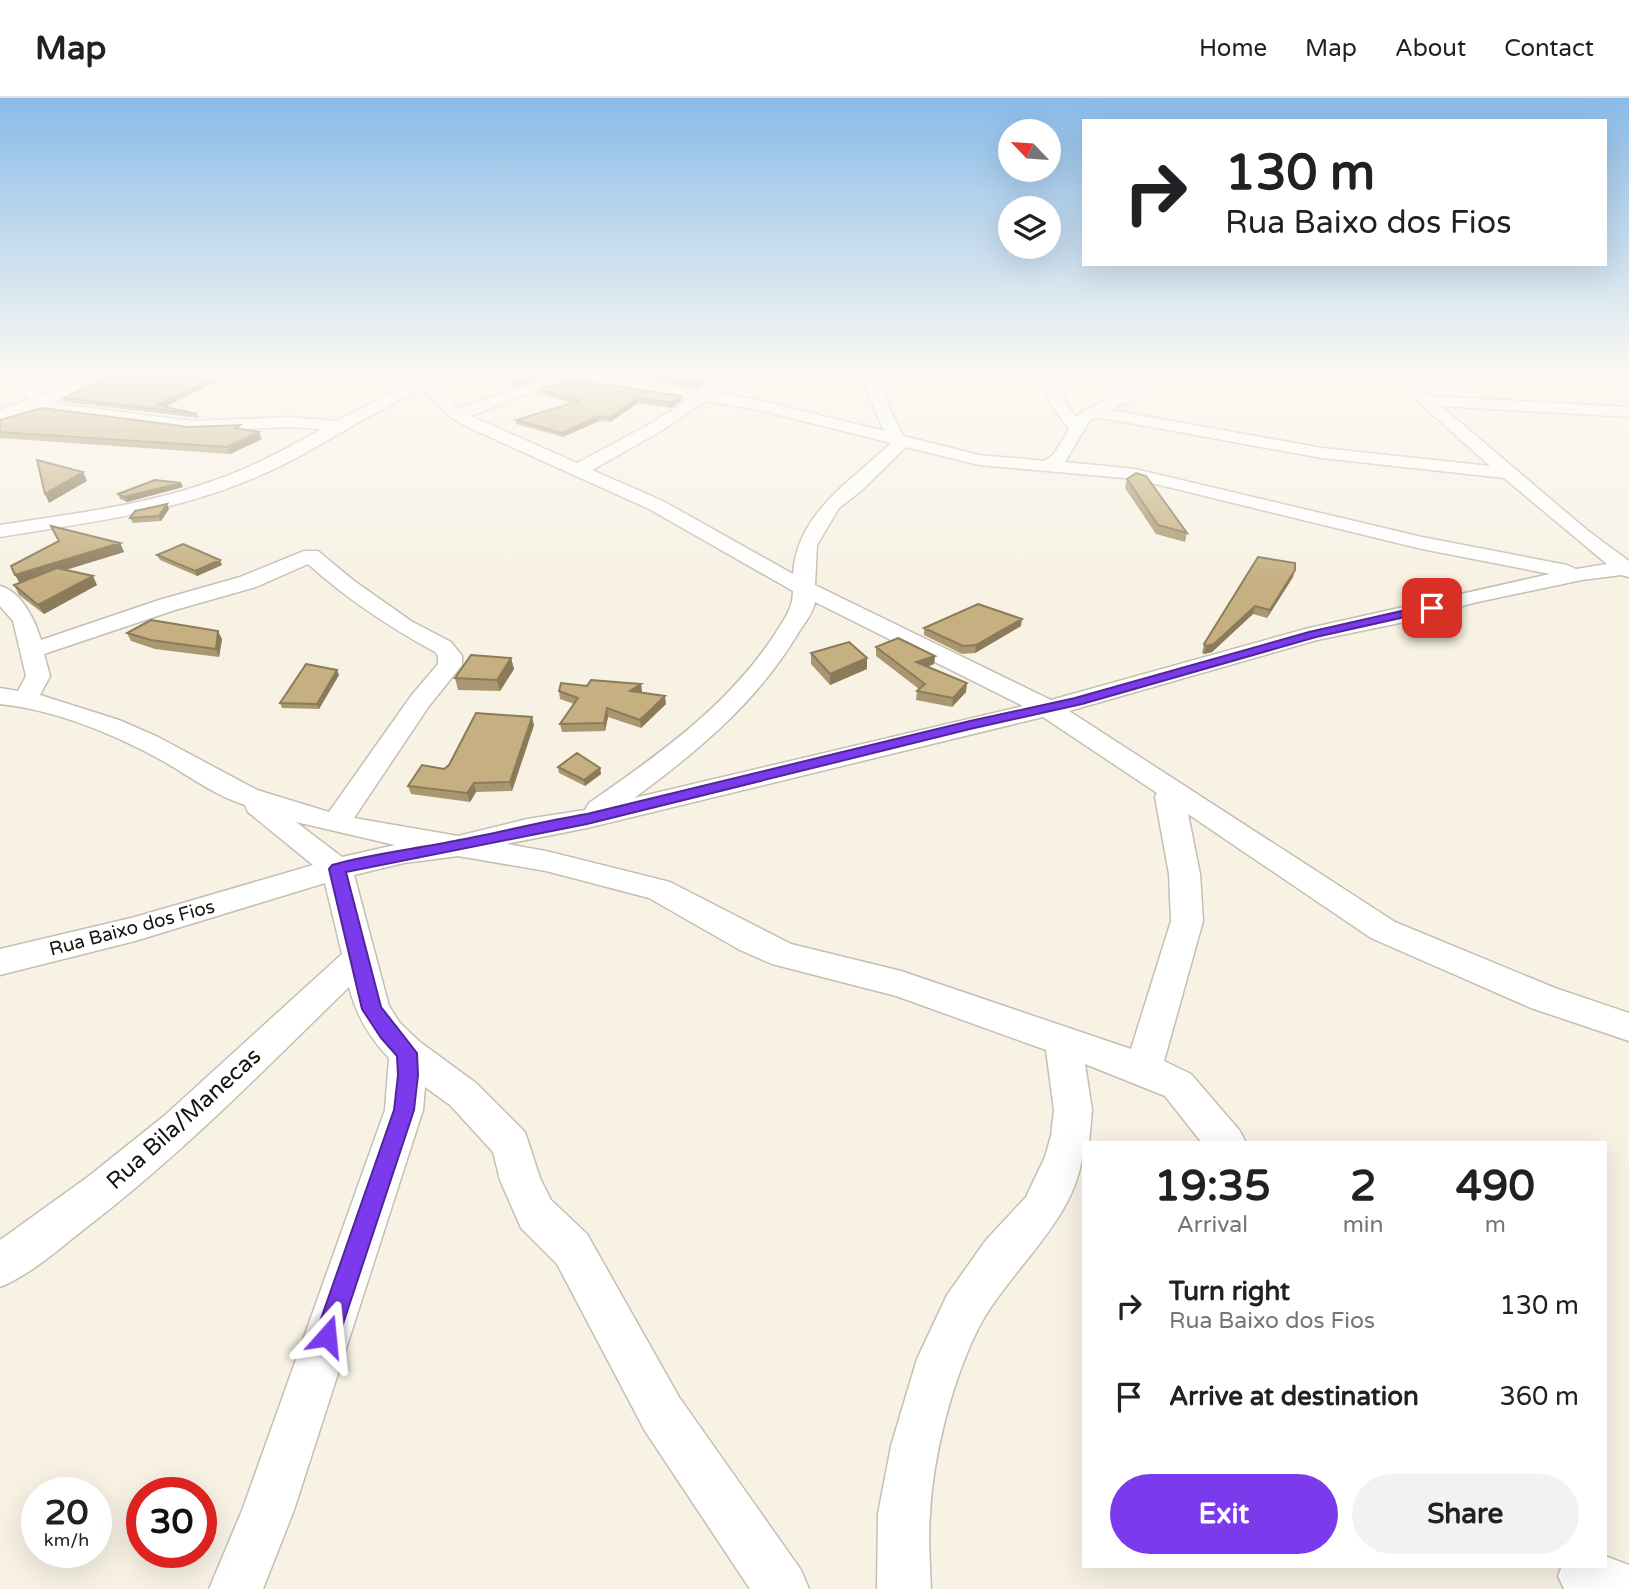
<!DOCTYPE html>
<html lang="en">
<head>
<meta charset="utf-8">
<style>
	:root { --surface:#fff; --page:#f2f2f2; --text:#202124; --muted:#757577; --line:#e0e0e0; --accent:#7c3aed }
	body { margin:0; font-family:"Varela Round",sans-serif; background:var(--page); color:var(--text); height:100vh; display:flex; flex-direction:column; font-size:26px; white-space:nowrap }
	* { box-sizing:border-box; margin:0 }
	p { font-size:23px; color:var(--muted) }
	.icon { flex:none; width:38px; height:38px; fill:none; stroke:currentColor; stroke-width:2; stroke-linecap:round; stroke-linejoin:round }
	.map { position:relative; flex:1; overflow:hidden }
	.side { position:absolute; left:1082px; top:1043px; width:525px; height:427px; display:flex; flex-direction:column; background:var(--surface); border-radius:0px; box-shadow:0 7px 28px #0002 }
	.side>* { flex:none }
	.guide { position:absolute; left:1082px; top:21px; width:525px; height:147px; border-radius:0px; box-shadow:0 7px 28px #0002; background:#fff; color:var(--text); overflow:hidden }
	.needle { width:46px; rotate:295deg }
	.buttons { position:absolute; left:998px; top:21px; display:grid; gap:14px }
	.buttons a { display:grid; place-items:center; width:63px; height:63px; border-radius:50%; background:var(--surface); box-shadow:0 7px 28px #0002; font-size:35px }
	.speed { position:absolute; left:21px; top:1379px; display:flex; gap:14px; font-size:35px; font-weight:700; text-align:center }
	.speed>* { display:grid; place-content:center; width:91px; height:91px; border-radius:50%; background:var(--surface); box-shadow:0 7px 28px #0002; line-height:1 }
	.speed small { font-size:18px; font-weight:400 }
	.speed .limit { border:10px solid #d22; background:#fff; color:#111 }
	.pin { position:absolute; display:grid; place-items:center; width:60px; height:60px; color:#fff; margin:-30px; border-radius:14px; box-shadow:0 4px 10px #0006 }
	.me { position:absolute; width:77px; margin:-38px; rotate:18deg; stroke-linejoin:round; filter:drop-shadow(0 0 5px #0008) }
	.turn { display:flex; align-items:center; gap:24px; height:147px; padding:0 28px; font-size:32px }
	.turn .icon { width:91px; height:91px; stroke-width:2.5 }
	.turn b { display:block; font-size:49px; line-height:60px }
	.eta { display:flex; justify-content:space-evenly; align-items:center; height:119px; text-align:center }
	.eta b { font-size:42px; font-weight:700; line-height:49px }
	.action { display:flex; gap:14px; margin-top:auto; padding:14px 28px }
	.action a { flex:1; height:80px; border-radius:42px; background:var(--accent); color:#fff; font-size:28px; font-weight:700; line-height:80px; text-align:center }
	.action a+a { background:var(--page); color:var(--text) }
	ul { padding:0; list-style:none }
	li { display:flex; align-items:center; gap:21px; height:91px; padding:0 28px }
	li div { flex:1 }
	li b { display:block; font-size:26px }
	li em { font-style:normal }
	header { display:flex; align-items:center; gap:42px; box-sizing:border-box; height:98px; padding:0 35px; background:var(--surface); border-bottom:2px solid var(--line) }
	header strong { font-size:33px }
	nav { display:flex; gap:38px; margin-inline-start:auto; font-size:24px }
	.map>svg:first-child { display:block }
</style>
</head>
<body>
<header>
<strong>Map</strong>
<nav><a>Home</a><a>Map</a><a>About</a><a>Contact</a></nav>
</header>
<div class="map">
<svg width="1629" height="1491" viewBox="0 0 1629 1491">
	<rect width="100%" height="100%" fill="#f8f2e5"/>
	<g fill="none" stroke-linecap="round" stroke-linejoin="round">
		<g stroke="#c5bfb3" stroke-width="3">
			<path id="minor" d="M2,277H19L44,297L102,277H124L51,305L192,323L290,319L336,323L416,283L411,277H455L436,286L460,310L559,277H598L699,293L715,277H731L714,295L754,301L884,333L864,285V277H878V285L903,338L979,357L1045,363L1054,356L1069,331L1050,306L1042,277H1056L1066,305L1076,319L1087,311L1163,277H1183L1111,312L1322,350L1490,368L1388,277H1404L1429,298L1629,309V319L1441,308L1587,432L1629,463V479L1621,477L1582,482L1473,505L1414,522L1317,542L1069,613L1395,824L1555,890L1629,915V943L1531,910L1371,840L1188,716L1200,776L1203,823L1164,963L1191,976L1240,1033L1246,1045H1202L1165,998L1085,966L1092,1012L1089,1045H1083C1083,1118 1009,1170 978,1231C952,1283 933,1358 930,1416C928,1441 930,1466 931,1491H877L878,1416L891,1348L917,1261L947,1197L986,1142L1026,1099L1045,1059L1051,1038L1054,1012L1046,952L896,898L772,866L740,852L649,800L546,773L458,758L404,765L354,777L389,908L400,925L420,944L476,985L525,1034L540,1080L551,1102L587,1136L679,1299L801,1472L809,1491H750L645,1333L557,1166L521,1130L500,1082L493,1054L450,1007L425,989L423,1012L294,1412L263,1491H209L243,1410L385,1012L389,960C369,939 356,917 349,889C264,972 182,1056 87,1129C60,1150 32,1176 0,1189V1142L89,1078L164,1018L342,856L325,785L135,843L0,877V851L135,819L313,767L248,714L245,707C216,698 189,678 163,663C114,636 56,612 0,606V590L18,593L26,578L13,523L0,508V488C21,493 35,522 41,542L159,502L240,479L304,453H318L353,482L411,523L451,544L462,558V567L429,608L354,720L458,738L527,721L585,712L589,705C658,657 728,608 775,536C784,521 793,511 793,493L649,411L472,331L452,320L423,291C363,317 310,358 249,382C170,415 84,425 0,439V427C70,416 142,408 210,384C249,371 285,352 321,331L290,329L192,333L31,312L0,322V312L30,301ZM573,282L689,301L650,326L577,365L471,318L517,299ZM705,303L754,311L891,345C850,384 797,415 793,476L663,403L592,372L661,333ZM1096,319L1322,360L1504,380L1607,466L1576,471L1567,467L1422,439L1135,371L1065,364L1090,322ZM906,349L979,367L1135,381L1422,451L1550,476L1305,531L1051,602L815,487L817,447L839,410L861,393ZM308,466C347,501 389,529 435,554L438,558V566L411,598L329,714L257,692L158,639L119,622L40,597L50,578L44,556L175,512L256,489ZM815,504L1023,608L634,700C697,654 756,605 797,537C803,527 813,516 815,504ZM1043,619L1157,695L1155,699L1169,776L1171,823L1131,951L901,873L791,846L670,784L546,753L506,746L587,730ZM296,724L395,747L342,759Z
				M1605,1458L1629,1467V1491H1564L1558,1478L1562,1468H1605Z"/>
		</g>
		<use href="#minor" fill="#fff" fill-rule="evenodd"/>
	</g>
	<path fill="#aa9770" d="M230,277L165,309L197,316L199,320L65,304L63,300Z
		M278,277H324L315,281Z
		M550,277L518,288L509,285L508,280Z
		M617,277H705L704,278L705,284L698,290Z
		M539,291L682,302L671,310L638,305L610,324L599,323L563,339L516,326V322L572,305L540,295Z
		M0,322L241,331L262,341L230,356L0,340Z
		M1127,381L1187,435L1185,444L1156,436L1125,390Z
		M181,385L183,389L127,404L120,401L118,396Z
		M167,406L169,411L161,423L133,425L130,420Z
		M120,445L124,454L65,472L97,487L44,516L19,497L14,487Z
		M157,457L222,467L197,478L160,462Z
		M1293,479L1267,520L1253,516L1212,554L1204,556L1202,555L1204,546Z
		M1021,528L975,555L962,556L924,537V530Z
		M127,535L222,541L219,559L155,551L131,543Z
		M876,549L935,558L934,566L927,569L966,594L952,609L916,602L917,593L919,591L876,558Z
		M811,555L867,571L830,587L811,566Z
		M511,560L514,571L500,593L458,592L455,580Z
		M339,577L319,611L282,610L280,605Z
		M641,586L642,594L641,595L666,606L641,630L608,619L605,633L562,634L560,626L574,606L560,601L559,593L587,588Z
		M534,627L512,693L476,694L470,704L411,696L408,688L444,671L449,667Z
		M558,669L600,670L601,676L585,688L559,675Z"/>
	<path fill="#8b7b5b" d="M220,277H230L160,311L158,307Z
		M314,277H324L315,281Z
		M533,277H550L518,288L517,283Z
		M704,278L705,284L698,290V285Z
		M681,298L682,302L671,310L670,305Z
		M638,300V305L610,324L609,320Z
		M599,318V323L563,339L562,335Z
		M259,334L262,341L230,356L228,349Z
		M83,374L87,383L49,405L45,396Z
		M181,385L183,389L127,404L124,399Z
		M167,406L169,411L161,423L159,418Z
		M120,445L124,454L20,486L15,477Z
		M220,462L222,467L197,478L195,473Z
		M1295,472L1293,479L1267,520L1270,512Z
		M93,478L97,487L44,516L38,507Z
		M1255,508L1253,516L1212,554L1204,556L1206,548Z
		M1022,521L1021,528L975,555L976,547Z
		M218,533L222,541L219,559L216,551Z
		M935,558L934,566L915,573L916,564Z
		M511,560L514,571L500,593L497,582Z
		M867,560V571L830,587V576Z
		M337,572L339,577L319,611L317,606Z
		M967,585L966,594L952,609L953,600Z
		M641,586L642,594L631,602L630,593Z
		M665,598L666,606L641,630L640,622Z
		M607,610L608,619L605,633L604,625Z
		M532,619L534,627L512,693L510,684Z
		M600,670L601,676L585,688L584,682Z
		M474,685L476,694L470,704L467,695Z"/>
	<path fill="#c6b082" stroke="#8b7b5b" stroke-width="2" d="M114,277H220L158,307L197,316L63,300Z
		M514,277H533L517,283L508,280Z
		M651,277H697L704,278L698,285Z
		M573,281L681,298L670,305L638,300L609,320L599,318L562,335L516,322L579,303L539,291Z
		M42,310L189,329L240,327L236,330L259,334L228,349L0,334V322Z
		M37,362L83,374L45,396Z
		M1136,375L1146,378L1187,435L1158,427L1127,381Z
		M155,382L181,385L124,399L118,396Z
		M167,406L159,418L130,420L135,413Z
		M51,428L120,445L15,477L11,468L59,443Z
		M183,446L220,462L195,473L157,457Z
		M1258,459L1295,465V472L1270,512L1255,508L1214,546L1206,548L1204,546Z
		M57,470L93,478L38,507L14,487Z
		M978,506L1022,521L976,547L963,548L924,530Z
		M151,522L218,533L216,551L151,542L127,535Z
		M898,540L935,558L916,564L967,585L953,600L917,593L925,586L876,549Z
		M849,544L867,560L830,576L811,555Z
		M471,557L511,560L497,582L455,580Z
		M306,566L337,572L317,606L280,605Z
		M591,582L641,586L630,593L665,598L640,622L607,610L604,625L560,626L578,600L559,593L561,585L587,588Z
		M476,615L532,619L510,684L474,685L467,695L408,688L422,667L444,671L449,667Z
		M577,655L600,670L584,682L558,669Z"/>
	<linearGradient id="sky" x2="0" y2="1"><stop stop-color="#89bbe8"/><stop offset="0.57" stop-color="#fcf9f3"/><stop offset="1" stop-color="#fcf9f3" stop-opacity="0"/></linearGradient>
	<rect width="1629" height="486" fill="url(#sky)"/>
	<path fill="#7c3aed" stroke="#51269a" stroke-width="2" d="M1432,506L1438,510L1436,512L1316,539L1082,606L970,631L587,726L346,774L381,909L417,955L418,977L414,1012L339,1238L335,1247L327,1251L318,1247L315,1238L394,1012L398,977L397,958L381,940L362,911L329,771L332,767C374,755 417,751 459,742C502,734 544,723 587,716L970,623L1075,600L1309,534Z"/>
	<g text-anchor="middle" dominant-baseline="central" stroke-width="6" stroke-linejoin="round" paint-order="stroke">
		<g font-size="19" fill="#161410" stroke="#fff">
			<text transform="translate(132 830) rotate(-15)">Rua Baixo dos Fios</text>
		</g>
		<g font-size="23" fill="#161410" stroke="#fff">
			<text transform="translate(184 1021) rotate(-42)">Rua Bila/Manecas</text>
		</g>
	</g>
</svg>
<div class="buttons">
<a><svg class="needle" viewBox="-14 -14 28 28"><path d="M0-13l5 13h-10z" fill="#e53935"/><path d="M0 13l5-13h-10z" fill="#757577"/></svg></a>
<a><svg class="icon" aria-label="layers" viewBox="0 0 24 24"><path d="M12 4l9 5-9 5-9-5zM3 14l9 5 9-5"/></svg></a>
</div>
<div class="speed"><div>20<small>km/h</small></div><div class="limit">30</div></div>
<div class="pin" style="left:1432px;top:510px;background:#d93025"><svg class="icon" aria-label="arrive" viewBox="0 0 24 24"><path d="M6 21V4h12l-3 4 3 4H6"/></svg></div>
<svg class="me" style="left:327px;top:1238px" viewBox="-20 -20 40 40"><path d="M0-17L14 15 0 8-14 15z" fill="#7c3aed" stroke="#fff" stroke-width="4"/></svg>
<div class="guide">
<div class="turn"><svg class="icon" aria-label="right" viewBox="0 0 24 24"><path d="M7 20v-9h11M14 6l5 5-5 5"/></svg><div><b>130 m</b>Rua Baixo dos Fios</div></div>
</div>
<section class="side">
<div class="eta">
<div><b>19:35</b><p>Arrival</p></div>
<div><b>2</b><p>min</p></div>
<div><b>490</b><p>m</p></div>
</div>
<ul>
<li><svg class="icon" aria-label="right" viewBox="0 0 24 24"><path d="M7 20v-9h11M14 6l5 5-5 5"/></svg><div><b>Turn right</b><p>Rua Baixo dos Fios</p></div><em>130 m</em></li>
<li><svg class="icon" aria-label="arrive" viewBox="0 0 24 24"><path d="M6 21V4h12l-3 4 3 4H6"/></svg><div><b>Arrive at destination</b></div><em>360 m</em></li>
</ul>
<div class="action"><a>Exit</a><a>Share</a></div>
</section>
</div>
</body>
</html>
